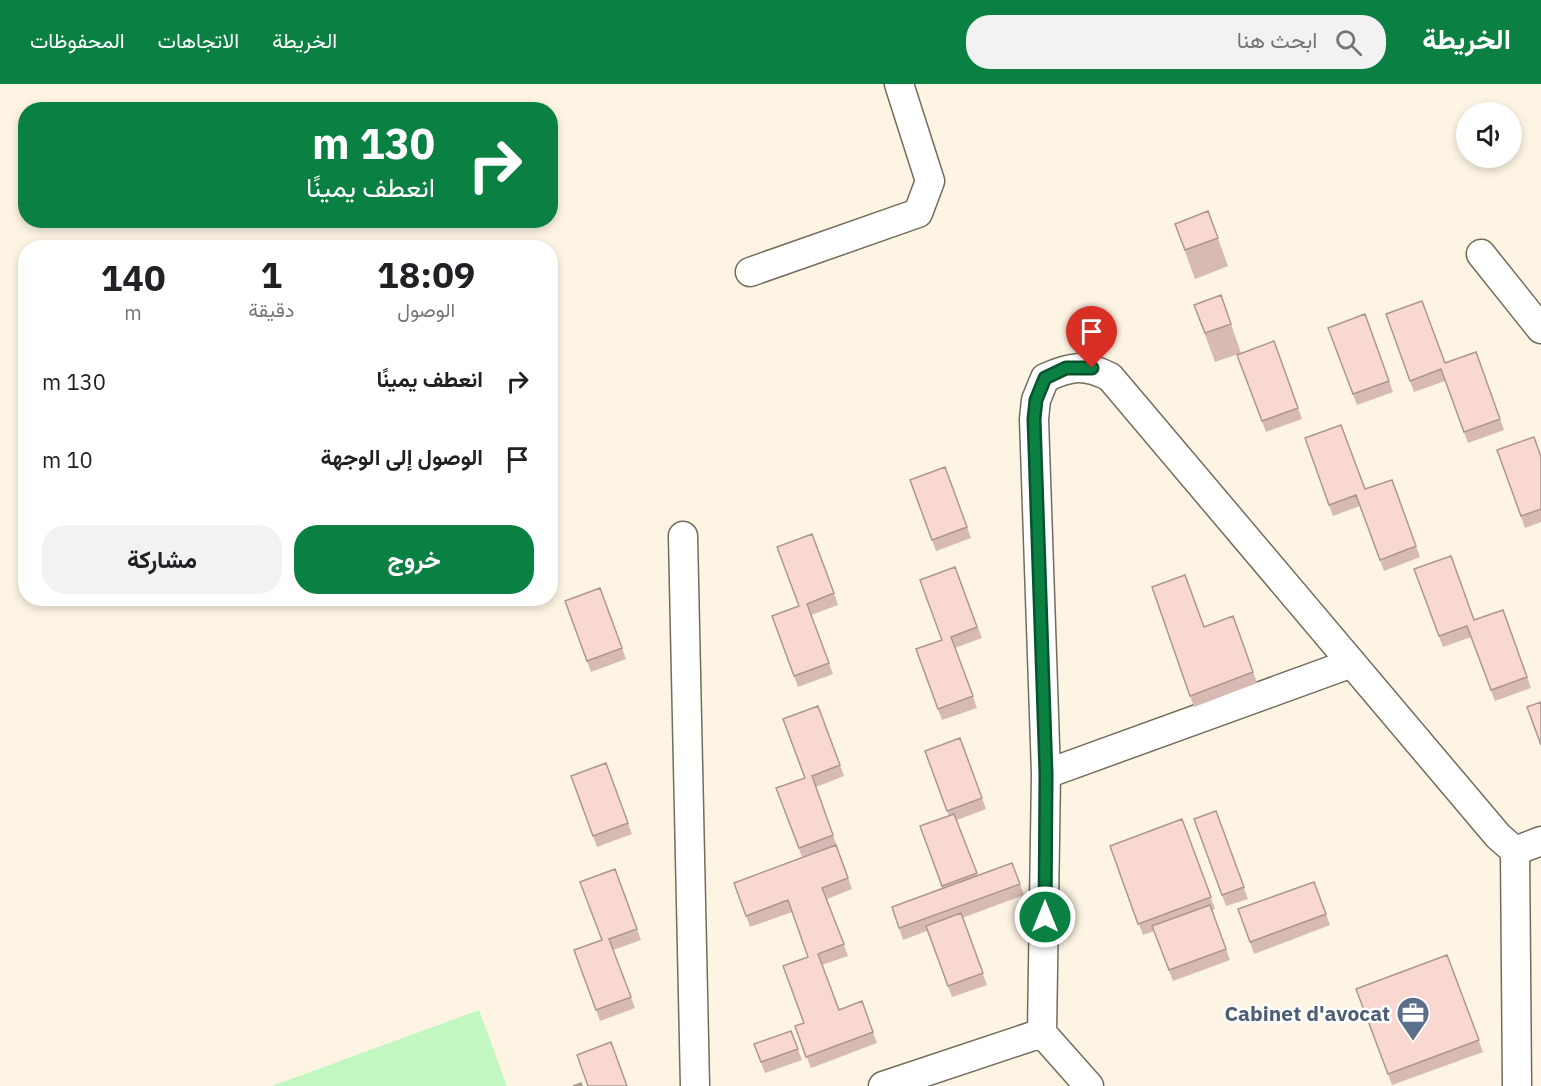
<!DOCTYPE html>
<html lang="ar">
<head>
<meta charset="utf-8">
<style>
	:root { --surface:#fff; --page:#f2f2f2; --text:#202124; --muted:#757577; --accent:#0b8043 }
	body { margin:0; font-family:"IBM Plex Sans",Vazirmatn,sans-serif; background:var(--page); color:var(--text); direction:rtl; height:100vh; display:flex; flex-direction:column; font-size:22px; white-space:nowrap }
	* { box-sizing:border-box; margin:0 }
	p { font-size:20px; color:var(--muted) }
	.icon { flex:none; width:33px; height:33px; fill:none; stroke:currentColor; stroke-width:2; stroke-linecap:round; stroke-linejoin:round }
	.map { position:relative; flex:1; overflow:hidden; direction:ltr }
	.panel { position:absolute; left:18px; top:156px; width:540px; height:366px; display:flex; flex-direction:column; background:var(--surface); border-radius:24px; box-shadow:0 3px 9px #0003; direction:rtl }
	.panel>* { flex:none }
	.hud { position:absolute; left:18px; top:18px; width:540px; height:126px; border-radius:24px; box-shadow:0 3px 9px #0003; direction:rtl; background:#0b8043; color:#fff; overflow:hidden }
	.tools { position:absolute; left:1456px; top:18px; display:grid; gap:12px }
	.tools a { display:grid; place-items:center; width:66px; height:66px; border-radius:50%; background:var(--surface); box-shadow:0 3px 9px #0003; font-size:30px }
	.pin { position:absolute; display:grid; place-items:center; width:51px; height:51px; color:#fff; margin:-62px -26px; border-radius:50% 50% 50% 0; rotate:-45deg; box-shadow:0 0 6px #0007 }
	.pin .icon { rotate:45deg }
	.me { position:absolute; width:66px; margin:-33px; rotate:0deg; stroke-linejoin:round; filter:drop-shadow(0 0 4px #0008) }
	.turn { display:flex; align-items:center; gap:21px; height:126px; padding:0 24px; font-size:27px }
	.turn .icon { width:78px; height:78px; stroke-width:2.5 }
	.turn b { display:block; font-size:42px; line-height:51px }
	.eta { display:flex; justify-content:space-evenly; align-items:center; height:102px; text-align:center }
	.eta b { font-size:36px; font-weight:700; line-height:42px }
	.action { display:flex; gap:12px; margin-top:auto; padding:12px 24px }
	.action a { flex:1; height:69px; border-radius:24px; background:var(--accent); color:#fff; font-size:24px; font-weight:700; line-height:69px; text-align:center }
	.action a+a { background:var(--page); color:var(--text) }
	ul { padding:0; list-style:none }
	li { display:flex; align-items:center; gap:18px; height:78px; padding:0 24px }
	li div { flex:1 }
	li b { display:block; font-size:22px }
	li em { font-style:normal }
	header { display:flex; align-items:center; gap:36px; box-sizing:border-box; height:84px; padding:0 30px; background:var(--accent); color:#fff }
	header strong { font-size:28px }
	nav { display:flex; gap:33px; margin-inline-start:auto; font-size:21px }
	.search { width:420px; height:54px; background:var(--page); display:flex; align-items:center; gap:15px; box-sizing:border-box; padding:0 21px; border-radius:24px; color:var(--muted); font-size:22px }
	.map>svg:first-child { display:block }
</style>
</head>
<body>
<header>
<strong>الخريطة</strong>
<div class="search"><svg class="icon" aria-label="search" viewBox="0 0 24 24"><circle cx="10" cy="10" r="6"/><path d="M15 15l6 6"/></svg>ابحث هنا</div>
<nav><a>الخريطة</a><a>الاتجاهات</a><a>المحفوظات</a></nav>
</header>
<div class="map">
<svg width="1541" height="1002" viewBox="0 0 1541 1002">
	<rect width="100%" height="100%" fill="#fdf4e3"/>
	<path fill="#c3f7c2" d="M479,926L507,1002H272Z"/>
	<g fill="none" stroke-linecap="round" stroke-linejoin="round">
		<g stroke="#746c5c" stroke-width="31">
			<path id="minor" d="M1481,170L1541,245
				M750,188L918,129L930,97L899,0
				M683,452L695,1002
				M1046,690L1352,579
				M1515,767L1541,757
				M1042,949L1046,690L1034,335L1036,316L1045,294C1071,282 1084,280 1110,293L1498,752L1515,767L1517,1002
				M1042,949L1089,1002
				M883,1002L1042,949"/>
		</g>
		<use href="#minor" stroke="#fff" stroke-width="28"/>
	</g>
	<path fill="#d6bab3" d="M1208,127L1228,182L1195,195L1175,140Z
		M1221,211L1241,269L1215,278L1194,221Z
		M1365,230L1393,308L1357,321L1328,244Z
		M1386,230L1445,279L1476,268L1504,346L1468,359L1445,297L1414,308Z
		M1274,257L1302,335L1266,348L1237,271Z
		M1305,354L1365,405L1392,396L1420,473L1384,487L1360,422L1333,432Z
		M1497,366L1541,373V438L1525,444Z
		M945,383L971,454L936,467L910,396Z
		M955,483L982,554L955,564L977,624L942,636L916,565L942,556Z
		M1414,485L1474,536L1503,526L1531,604L1495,617L1471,553L1443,563Z
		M834,509L838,521L811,531L833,590L798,603L772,532Z
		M565,517L622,564L626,575L591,588Z
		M1233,532L1257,599L1194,623L1190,612L1204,543Z
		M818,622L844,692L816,703L852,805L827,815L848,872L822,881L839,926L862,917L877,959L811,984L795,942L804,939L808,873L792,828L750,843L734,799L802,773L776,704L805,694Z
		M960,654L986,725L957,736L977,791L1012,779L1024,811L962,834L987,901L952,913L927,847L903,856L892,823L942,804L920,742L949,732L925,667Z
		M571,692L628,739L632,750L597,763Z
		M1216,727L1248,815L1226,822L1194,735Z
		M1182,735L1215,825L1212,826L1230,876L1173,897L1154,847L1143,851L1110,762Z
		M615,785L641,856L613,866L635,924L600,937L574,866L602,856Z
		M1314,798L1330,841L1254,870L1250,858Z
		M1447,871L1483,968L1392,1001L1356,905Z
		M791,947L802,976L765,989L754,960Z"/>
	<path fill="#f9d8d0" stroke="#ae9792" stroke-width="1.5" d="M1208,127L1218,154L1185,166L1175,140Z
		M1221,211L1231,240L1205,249L1194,221Z
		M1422,217L1445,279L1476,268L1500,335L1464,348L1441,285L1410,297L1386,230Z
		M1365,230L1389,297L1353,310L1328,244Z
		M1274,257L1298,324L1262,337L1237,271Z
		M1341,341L1365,405L1392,396L1416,462L1380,476L1356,411L1329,421L1305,354Z
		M1534,353L1541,373V425L1521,432L1497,366Z
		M945,383L967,443L932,456L910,396Z
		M812,450L834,509L807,520L829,579L794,592L772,532L799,522L777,463Z
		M1451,472L1474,536L1503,526L1527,593L1491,606L1467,542L1439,552L1414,485Z
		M955,483L977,543L951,553L973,612L938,625L916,565L942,556L920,496Z
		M1185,491L1204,543L1233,532L1253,588L1190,612L1152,503Z
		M600,504L622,564L587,577L565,517Z
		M1541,618V661L1527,623Z
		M818,622L840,681L812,692L833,751L799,764L776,704L805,694L783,635Z
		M960,654L982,714L947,727L925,667Z
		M606,679L628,739L593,752L571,692Z
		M1216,727L1244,803L1222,811L1194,735Z
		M954,730L977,789L942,802L920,742Z
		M1182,735L1211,813L1138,840L1110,762Z
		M836,761L848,794L822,804L844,860L818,870L839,926L862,917L873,948L806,973L795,942L804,939L783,882L808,873L788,816L746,832L734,799Z
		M1012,779L1020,800L899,844L892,823Z
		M615,785L637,845L609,855L631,913L596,926L574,866L602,856L580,798Z
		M1314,798L1326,830L1250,858L1238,825Z
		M1210,821L1226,865L1169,886L1152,842Z
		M961,829L983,889L948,902L926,842Z
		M1447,871L1479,956L1388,990L1356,905Z
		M791,947L798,965L761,978L754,960Z
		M611,958L627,1002H588L577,971Z
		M581,999L582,1002H573Z"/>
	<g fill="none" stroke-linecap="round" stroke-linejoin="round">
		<g stroke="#07532c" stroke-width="15">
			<path id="route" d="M1045,833L1046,690L1034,335L1036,316L1045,294L1066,284H1092"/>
		</g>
		<use href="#route" stroke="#0b8043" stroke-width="10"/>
	</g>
	<defs>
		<g id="office-pin" transform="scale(1.725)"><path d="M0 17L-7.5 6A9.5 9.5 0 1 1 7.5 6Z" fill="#5c6f8a" stroke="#fff"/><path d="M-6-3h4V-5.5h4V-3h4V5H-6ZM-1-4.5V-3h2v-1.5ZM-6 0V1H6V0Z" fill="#fff"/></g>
	</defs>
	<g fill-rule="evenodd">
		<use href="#office-pin" x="1413" y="929"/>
	</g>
	<g text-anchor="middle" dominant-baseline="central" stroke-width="5" stroke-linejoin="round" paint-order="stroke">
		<g font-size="21" font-weight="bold" fill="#4e5e75" stroke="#fff" text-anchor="end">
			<text x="1390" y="929">Cabinet d'avocat</text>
		</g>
	</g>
</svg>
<div class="tools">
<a><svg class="icon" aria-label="sound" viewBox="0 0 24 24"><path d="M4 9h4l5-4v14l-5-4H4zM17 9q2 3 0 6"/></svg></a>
</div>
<div class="pin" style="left:1092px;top:284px;background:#d93025"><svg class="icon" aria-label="arrive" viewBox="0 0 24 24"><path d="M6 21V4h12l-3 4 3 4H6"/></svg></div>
<svg class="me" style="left:1045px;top:833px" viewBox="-20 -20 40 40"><circle r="17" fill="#0b8043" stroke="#fff" stroke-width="3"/><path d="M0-11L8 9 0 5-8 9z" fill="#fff"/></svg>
<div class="hud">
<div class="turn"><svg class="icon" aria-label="right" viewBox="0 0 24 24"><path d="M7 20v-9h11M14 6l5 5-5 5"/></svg><div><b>130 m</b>انعطف يمينًا</div></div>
</div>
<section class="panel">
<div class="eta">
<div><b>18:09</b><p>الوصول</p></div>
<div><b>1</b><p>دقيقة</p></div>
<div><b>140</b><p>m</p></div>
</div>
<ul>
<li><svg class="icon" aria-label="right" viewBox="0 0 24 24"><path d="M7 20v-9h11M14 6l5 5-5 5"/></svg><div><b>انعطف يمينًا</b></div><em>130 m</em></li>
<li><svg class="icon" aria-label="arrive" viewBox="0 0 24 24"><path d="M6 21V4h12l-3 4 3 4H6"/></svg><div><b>الوصول إلى الوجهة</b></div><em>10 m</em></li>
</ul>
<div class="action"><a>خروج</a><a>مشاركة</a></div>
</section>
</div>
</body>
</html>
